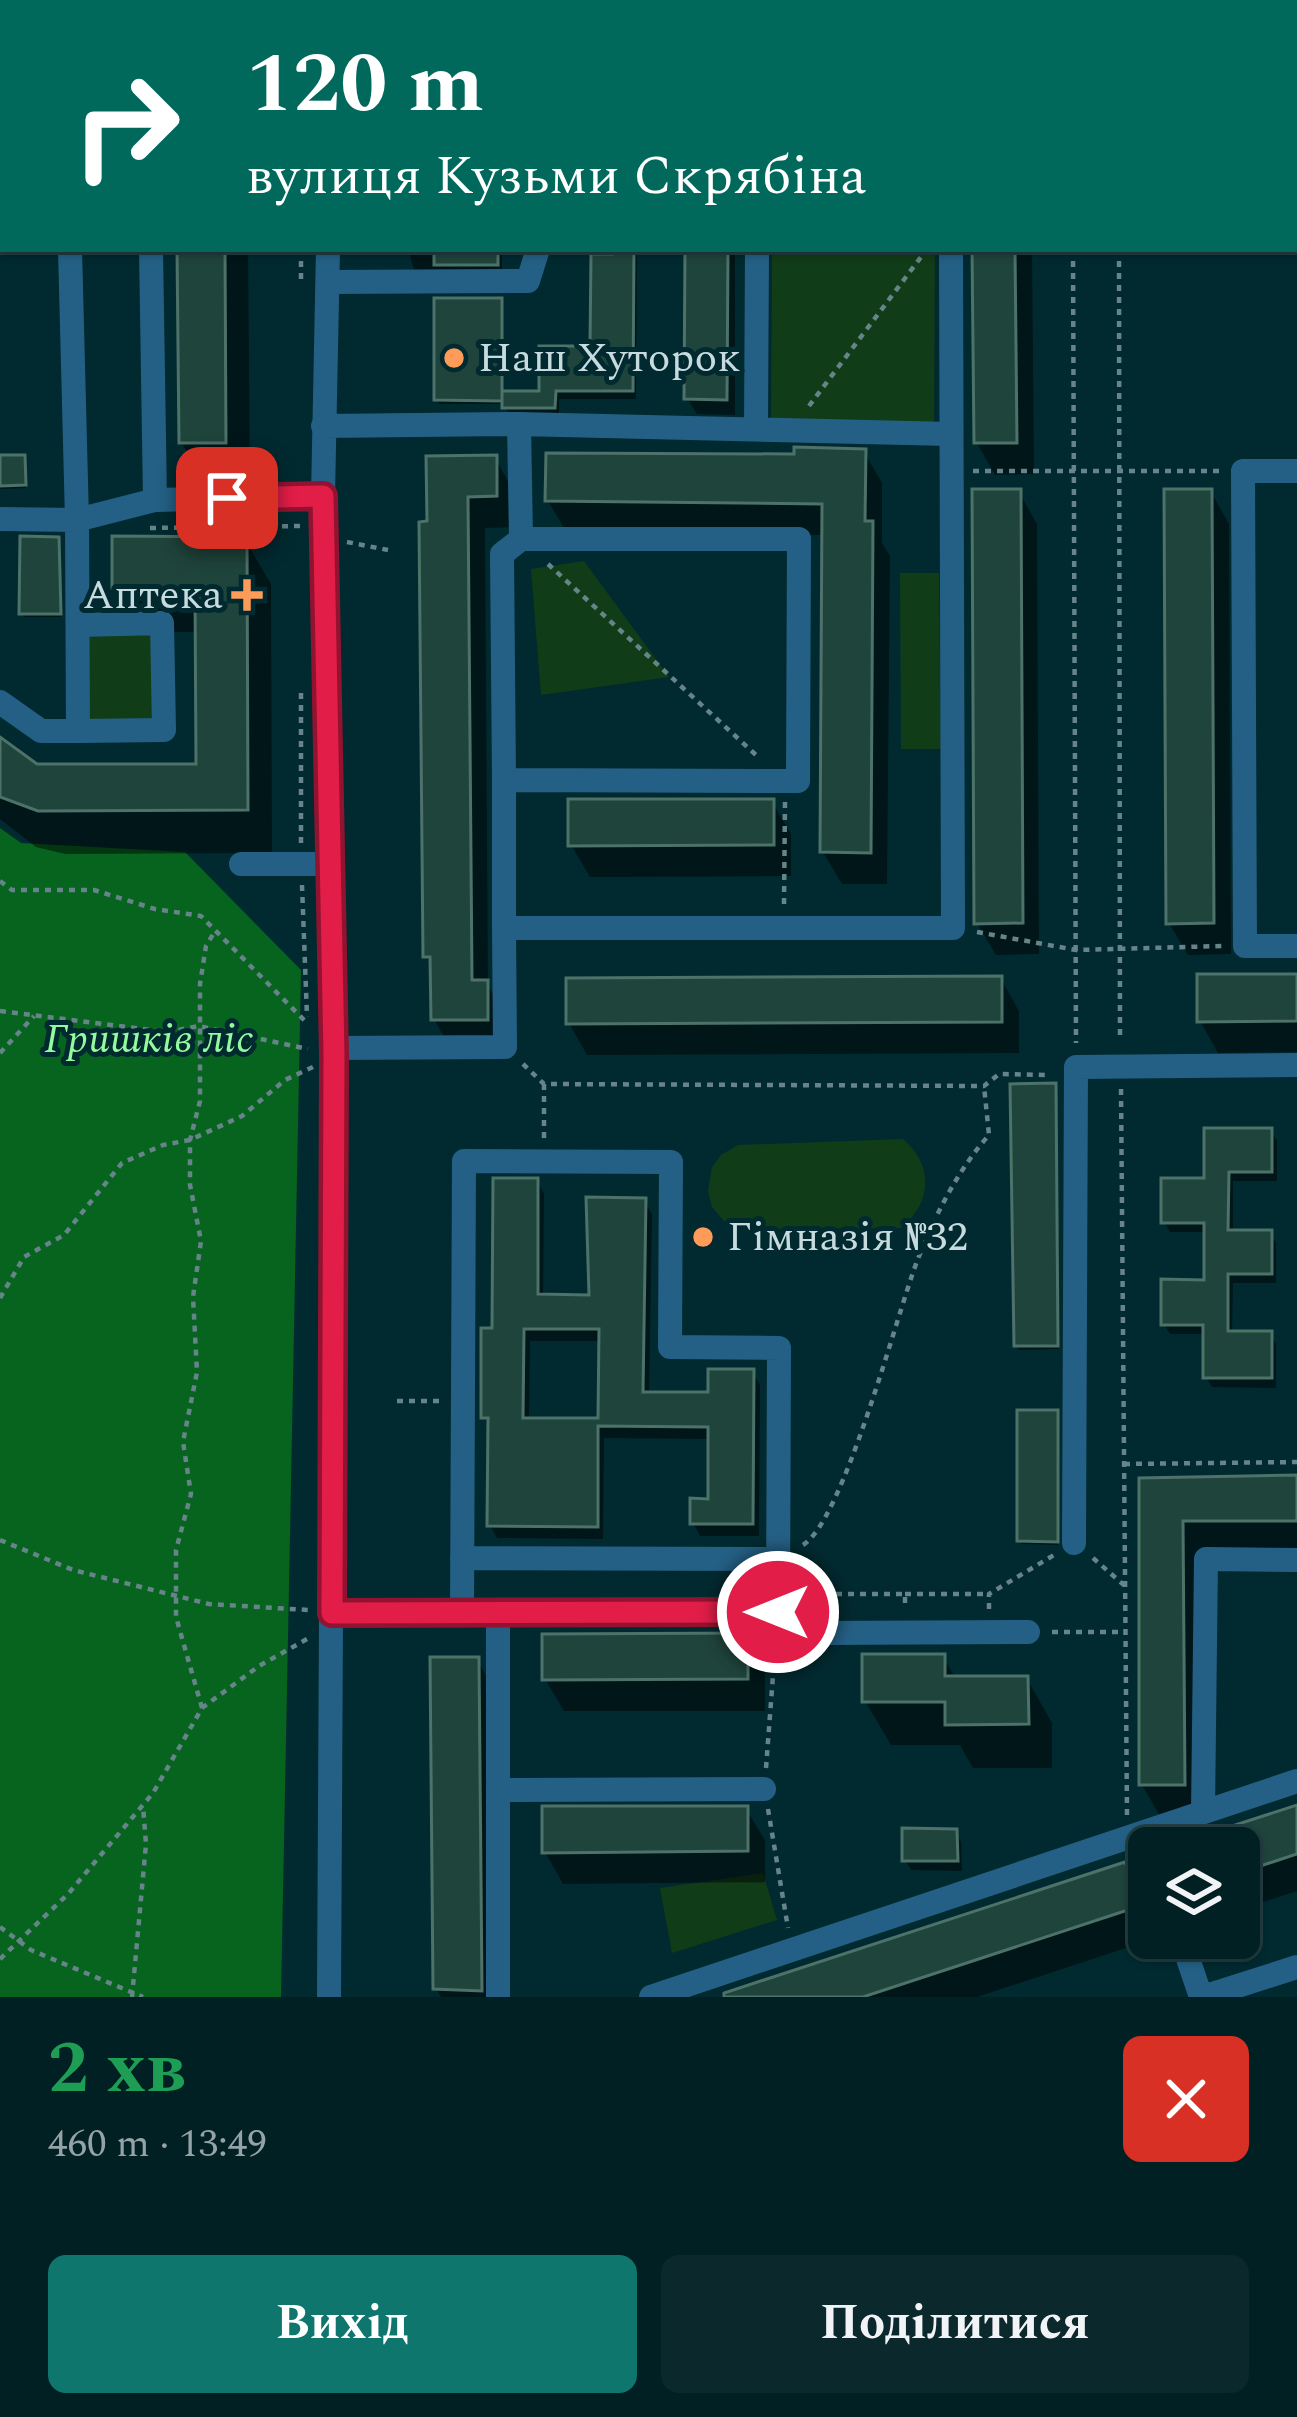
<!DOCTYPE html>
<html lang="uk">
<head>
<meta charset="utf-8">
<style>
	:root { --surface:#012024; --page:#0b282c; --text:#f1f3f6; --muted:#96a3a6; --line:#233e41; --accent:#0f766e }
	body { margin:0; font-family:Spectral,serif; background:var(--page); color:var(--text); height:100vh; display:flex; flex-direction:column; font-size:45px; white-space:nowrap }
	* { box-sizing:border-box; margin:0 }
	p { font-size:39px; color:var(--muted) }
	.icon { flex:none; width:66px; height:66px; fill:none; stroke:currentColor; stroke-width:2; stroke-linecap:round; stroke-linejoin:round }
	.map { position:relative; height:1997px; overflow:hidden }
	.panel { display:flex; flex-direction:column; background:var(--surface); flex:1 }
	.panel>* { flex:none }
	.top-card { position:absolute; left:0px; top:0px; width:1299px; height:252px; box-shadow:0 3px 9px #0004,0 0 0 3px var(--line); background:#00695c; color:#fff; overflow:hidden }
	.buttons { position:absolute; left:1128px; top:1827px; display:grid; gap:24px }
	.buttons a { display:grid; place-items:center; width:132px; height:132px; border-radius:18px; background:var(--surface); box-shadow:0 3px 9px #0004,0 0 0 3px var(--line); font-size:60px }
	.pin { position:absolute; display:grid; place-items:center; width:102px; height:102px; color:#fff; margin:-51px; border-radius:24px; box-shadow:0 6px 18px #0006 }
	.me { position:absolute; width:132px; margin:-66px; rotate:270deg; stroke-linejoin:round; filter:drop-shadow(0 0 9px #0008) }
	.turn { display:flex; align-items:center; gap:42px; height:252px; padding:0 48px; font-size:54px }
	.turn .icon { width:156px; height:156px; stroke-width:2.5 }
	.turn b { display:block; font-size:84px; line-height:102px }
	.round { display:grid; place-items:center; flex:none; width:126px; height:126px; border-radius:18px; background:var(--page) }
	.head { display:flex; align-items:center; justify-content:space-between; height:204px; padding:0 48px }
	h1 { font-size:72px; font-weight:700; line-height:90px; color:#1e9e55 }
	.action { display:flex; gap:24px; margin-top:auto; padding:24px 48px }
	.action a { flex:1; height:138px; border-radius:18px; background:var(--accent); color:#fff; font-size:48px; font-weight:700; line-height:138px; text-align:center }
	.action a+a { background:var(--page); color:var(--text) }
	.map>svg:first-child { display:block }
</style>
</head>
<body>
<div class="map">
<svg width="1297" height="1997" viewBox="0 0 1297 1997">
	<rect width="100%" height="100%" fill="#012a30"/>
	<path fill="#113c18" d="M772,249H935L934,424L771,422Z
		M584,561L669,677L541,695L531,569Z
		M900,573H939L941,749H901Z
		M161,626V728H82L80,627Z
		M903,1139C934,1165 932,1203 901,1228L737,1229L724,1221L712,1207L708,1191L712,1167L721,1155L738,1145Z
		M763,1873L777,1920L672,1953L660,1888Z"/>
	<path fill="#06641f" d="M0,828L21,843L185,852L301,970L281,1997H0Z"/>
	<path fill="#0007" fill-rule="evenodd" d="M0,119H3V206H0Z
		M180,249H248L250,487H207L182,443Z
		M408,249H502V274L414,270Z
		M615,249H637L636,399H559V416L509,415L505,404H439L437,400L500,301L502,394H542L593,349Z
		M688,249H735V415L697,414L687,398Z
		M975,249H1032L1034,474L995,475L977,443Z
		M864,452L882,483V543L890,556L887,884H842L823,852L825,535L567,533L548,501L797,457Z
		M0,458H23L26,488L0,489Z
		M495,458L513,490L514,527L485,528L488,986L505,1015V1051H452L434,1019L433,969L426,956L430,524Z
		M1019,492L1037,524L1039,954L996,955L977,923Z
		M1211,492L1229,524L1231,954L1188,955L1169,923Z
		M57,540L61,617H24L22,613Z
		M245,540L271,584L272,853L65,854L36,847L0,819V740L36,767H199L198,632H140L115,587Z
		M772,802L791,834V876L590,877L571,845Z
		M1297,977V1052L1218,1053L1200,1021Z
		M1001,979L1019,1011V1053L587,1055L569,1023Z
		M1055,1086L1059,1349L1019,1350L1017,1346Z
		M1271,1131L1277,1141V1181H1233V1233H1270L1276,1243V1283H1233L1232,1334H1270L1276,1344V1388L1212,1387L1206,1377V1334H1170L1164,1324L1207,1283V1232H1170L1164,1222L1207,1181Z
		M537,1181L544,1194L543,1298H592L644,1201L652,1214L649,1395H711L752,1372L760,1385L759,1536H700L693,1523L711,1502V1439L604,1438L603,1539L497,1538L490,1525L491,1429L484,1417L495,1331ZM530,1341H602L601,1421H529Z
		M1056,1413L1058,1545L1022,1544L1020,1540Z
		M1297,1479V1552L1200,1553L1201,1816H1160L1142,1785V1481Z
		M746,1636L765,1668V1711H564L545,1679Z
		M943,1657L956,1679H1027L1052,1723V1768H973L960,1745H891L865,1701Z
		M477,1660L496,1692L498,1997H441L436,1988Z
		M1297,1808V1891L1239,1910V1848H1190Z
		M746,1809L765,1840V1882L563,1884L545,1852Z
		M955,1832L961,1842L962,1871L911,1870L905,1860Z
		M1124,1865L1142,1897L1149,1917V1938H1156L977,1997H722Z"/>
	<path fill="#1f443b" stroke="#4d7269" stroke-width="3" fill-rule="evenodd" d="M177,249H225L226,443H179Z
		M434,249H498V265H434Z
		M611,249H634L633,391H556L555,408H502V391H539V346H590L591,254H612Z
		M685,249H728L727,400L684,399Z
		M972,249H1015L1017,443H974Z
		M434,298H502V401L434,400Z
		M794,447L866,449L865,521H873L871,853L820,852L822,504L545,501L546,453L794,454Z
		M0,455H25L26,485L0,486Z
		M497,455V496L468,497L472,980H488V1020H431L430,957H423L419,522L427,521L426,456Z
		M972,489H1021L1023,923L974,924Z
		M1164,489H1212L1214,923L1166,924Z
		M20,536L59,537L61,614H19Z
		M112,536L247,537L248,810L38,811L0,797V737L37,764H196L195,589L112,588Z
		M568,799H774V845L568,846Z
		M1197,974H1297V1021L1197,1022Z
		M1002,976V1022L566,1024V978Z
		M1056,1083L1058,1346H1014L1010,1084Z
		M1204,1128H1272V1172H1229L1228,1230H1272V1274H1228V1331H1272V1378H1203V1325H1161V1279L1204,1280V1223H1161V1178H1204Z
		M493,1178H538V1294L589,1295L586,1197L646,1198L643,1392H708V1369H754L753,1524H690V1498L708,1499V1427L598,1426V1527L487,1526L488,1418H481V1328H492ZM524,1329H599L598,1418H523Z
		M1017,1410H1058V1542L1017,1541Z
		M1297,1475V1521H1183L1185,1785H1139V1478Z
		M748,1633V1679L542,1680V1634Z
		M862,1654H945V1676H1028L1029,1724L945,1725V1702H862Z
		M430,1657H479L482,1991L433,1989Z
		M1297,1805V1854L1239,1873V1848H1176V1844Z
		M542,1806H748V1851L542,1853Z
		M902,1828L957,1829L958,1861H902Z
		M1125,1862L1140,1906L863,1997H724V1993Z"/>
	<g fill="none" stroke-linecap="round" stroke-linejoin="round">
		<path stroke="#668489" stroke-width="4.5" stroke-dasharray="6 6" stroke-linecap="butt" d="M302,0V3
			M1073,0V3
			M1118,0V3
			M678,3V0
			M0,196H3
			M1073,249L1076,1043
			M1119,249L1120,1041
			M301,279V249
			M809,406L927,249
			M973,471H1219
			M150,528L300,526
			M347,542L388,550
			M548,564L756,755
			M183,603H195
			M301,693V843
			M0,881L12,890H94L155,909L201,916L308,1024
			M302,885L307,1017
			M784,904L785,802
			M977,932L1076,950L1222,946
			M0,1011L167,1032L199,1026L308,1049
			M0,1053L34,1016
			M523,1064L544,1084L984,1086L999,1074L1050,1075
			M544,1084V1139
			M1121,1089L1127,1815
			M0,1298L24,1257L64,1235L122,1163L163,1145L190,1140L242,1116L285,1080L313,1067
			M397,1401H439
			M1124,1464L1297,1462
			M0,1540L73,1570L209,1604L308,1610
			M803,1545C843,1521 896,1318 916,1264C933,1219 957,1171 989,1135L984,1086
			M1093,1558L1125,1586
			M800,1594H905V1609
			M905,1594H989
			M989,1609V1594L1054,1555
			M1052,1632H1125
			M202,1708L176,1617V1550L191,1494L183,1442L197,1372L193,1297L201,1241L190,1185V1140L200,1101V984L206,946L215,931
			M766,1768L776,1636
			M768,1809L788,1928
			M0,1927L31,1950L143,1997
			M0,1959L68,1894L153,1793L202,1708L259,1666L307,1639
			M132,1997L146,1844L143,1806"/>
		<path stroke="#246085" stroke-width="24" d="M246,3V0
			M329,3V0
			M0,80H3
			M151,249L155,500
			M328,249L323,496L334,1055L329,1997
			M328,282L528,281L538,249
			M323,426L519,424L951,434
			M756,429L757,249
			M1297,471H1243L1245,946H1297
			M0,519L77,520L70,249
			M78,625L162,623L164,730L78,731
			M0,702L41,731H78L77,520L155,500L323,496
			M504,780L502,554L521,539L519,424
			M241,864H330
			M504,928V780L798,781L799,539H521
			M334,1048L505,1047L504,928H953L951,249
			M1074,1543L1076,1067L1297,1065
			M462,1558L778,1559
			M332,1613L778,1612L822,1633L1028,1632
			M462,1613L464,1161L671,1162L670,1347L779,1348L778,1612
			M498,1613V1790L764,1789
			M1203,1812L1206,1559L1297,1560
			M1181,1938L1201,1997
			M498,1997V1790
			M651,1997L1297,1781
			M1203,1997L1297,1967"/>
	</g>
	<g fill="none" stroke-linecap="round" stroke-linejoin="round">
		<g stroke="#92132f" stroke-width="30">
			<path id="route" d="M227,498L323,496L334,1055L332,1613L778,1612"/>
		</g>
		<use href="#route" stroke="#e11d48" stroke-width="21"/>
	</g>
	<g fill="#fe9b59" stroke="#012a30" stroke-width="4.5">
		<circle cx="454" cy="358" r="12"/>
		<path d="M241 577h12v12h12v12h-12v12h-12v-12h-12v-12h12z"/>
		<circle cx="703" cy="1237" r="12"/>
	</g>
	<g text-anchor="middle" dominant-baseline="central" stroke-width="10" stroke-linejoin="round" paint-order="stroke">
		<g font-size="42" fill="#c7dbdf" stroke="#012a30" text-anchor="start">
			<text x="478" y="358">Наш Хуторок</text>
			<text x="223" y="595" text-anchor="end">Аптека</text>
			<text x="727" y="1237">Гімназія №32</text>
		</g>
		<g font-size="42" font-style="italic" fill="#93fb9d" stroke="#012a30">
			<text x="149" y="1039">Гришків ліс</text>
		</g>
	</g>
</svg>
<div class="buttons">
<a><svg class="icon" aria-label="layers" viewBox="0 0 24 24"><path d="M12 4l9 5-9 5-9-5zM3 14l9 5 9-5"/></svg></a>
</div>
<div class="pin" style="left:227px;top:498px;background:#d93025"><svg class="icon" aria-label="arrive" viewBox="0 0 24 24"><path d="M6 21V4h12l-3 4 3 4H6"/></svg></div>
<svg class="me" style="left:778px;top:1612px" viewBox="-20 -20 40 40"><circle r="17" fill="#e11d48" stroke="#fff" stroke-width="3"/><path d="M0-11L8 9 0 5-8 9z" fill="#fff"/></svg>
<div class="top-card">
<div class="turn"><svg class="icon" aria-label="right" viewBox="0 0 24 24"><path d="M7 20v-9h11M14 6l5 5-5 5"/></svg><div><b>120 m</b>вулиця Кузьми Скрябіна</div></div>
</div>
</div>
<section class="panel">
<div class="head"><div><h1>2 хв</h1><p>460 m · 13:49</p></div><a class="round" style="background:#d93025;color:#fff"><svg class="icon" aria-label="close" viewBox="0 0 24 24"><path d="M6 6l12 12M18 6L6 18"/></svg></a></div>
<div class="action"><a>Вихід</a><a>Поділитися</a></div>
</section>
</body>
</html>
